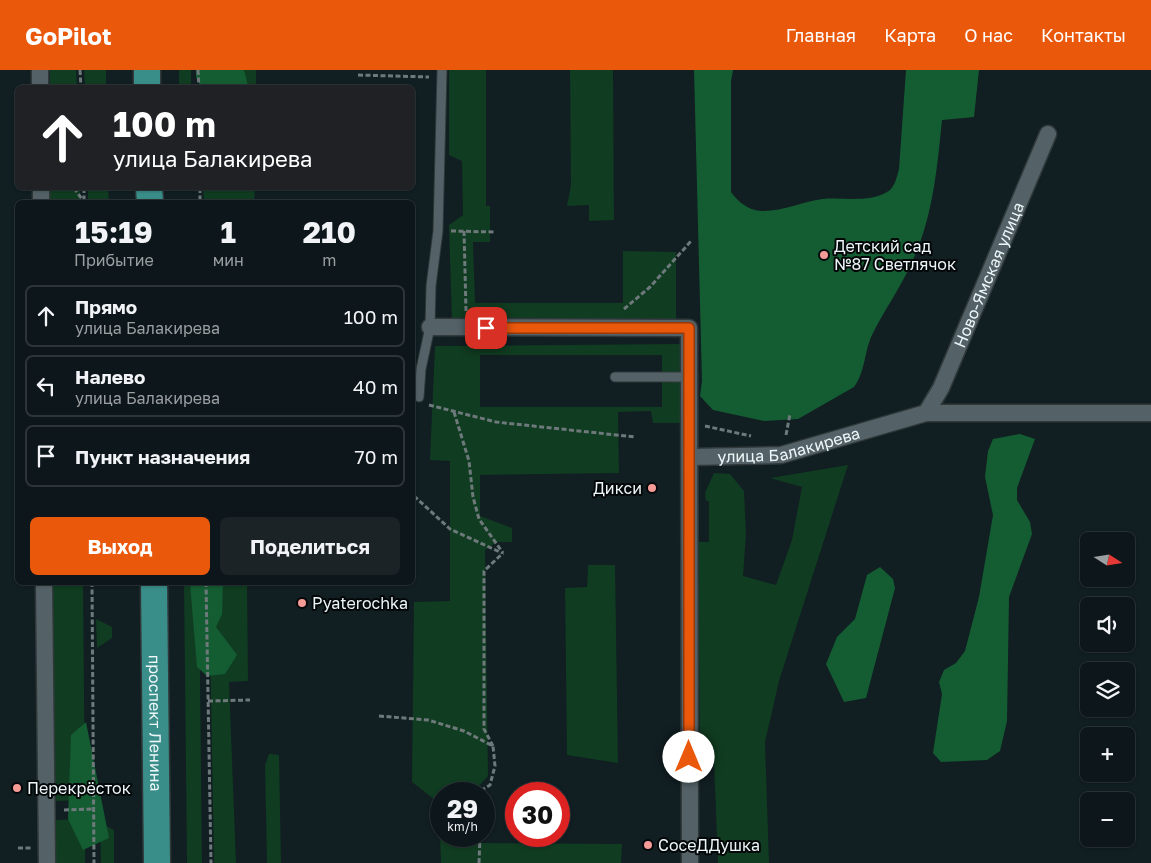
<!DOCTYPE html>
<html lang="ru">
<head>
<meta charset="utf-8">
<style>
	:root { --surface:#0d161a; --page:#1b2327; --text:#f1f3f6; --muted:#9a9fa2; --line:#2d3539; --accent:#ea580c }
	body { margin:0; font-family:"Golos Text",sans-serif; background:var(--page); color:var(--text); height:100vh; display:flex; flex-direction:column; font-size:19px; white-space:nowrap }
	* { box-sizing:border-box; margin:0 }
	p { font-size:16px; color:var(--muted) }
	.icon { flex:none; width:28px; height:28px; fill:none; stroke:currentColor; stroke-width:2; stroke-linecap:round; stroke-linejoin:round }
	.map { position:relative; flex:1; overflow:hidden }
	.side { position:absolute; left:15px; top:130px; width:400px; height:385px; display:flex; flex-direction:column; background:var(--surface); border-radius:8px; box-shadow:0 1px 4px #0004,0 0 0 1px var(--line) }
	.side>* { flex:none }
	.hud { position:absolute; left:15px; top:15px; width:400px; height:105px; border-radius:8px; box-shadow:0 1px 4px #0004,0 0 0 1px var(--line); background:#202124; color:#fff; overflow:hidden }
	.needle { width:32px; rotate:102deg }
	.controls { position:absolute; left:1080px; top:462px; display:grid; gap:10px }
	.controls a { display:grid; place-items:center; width:55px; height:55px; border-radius:8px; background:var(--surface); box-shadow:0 1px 4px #0004,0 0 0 1px var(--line); font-size:25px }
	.speed { position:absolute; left:430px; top:712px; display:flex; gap:10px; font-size:25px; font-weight:700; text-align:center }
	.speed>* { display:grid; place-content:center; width:65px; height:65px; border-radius:50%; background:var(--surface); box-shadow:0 1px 4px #0004,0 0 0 1px var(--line); line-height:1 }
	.speed small { font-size:12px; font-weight:400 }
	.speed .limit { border:8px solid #d22; background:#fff; color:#111 }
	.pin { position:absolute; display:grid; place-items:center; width:42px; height:42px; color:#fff; margin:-21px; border-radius:10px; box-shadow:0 2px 8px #0006 }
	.me { position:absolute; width:55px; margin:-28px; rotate:0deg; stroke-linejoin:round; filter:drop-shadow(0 0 4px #0008) }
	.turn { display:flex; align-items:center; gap:18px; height:105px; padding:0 15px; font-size:22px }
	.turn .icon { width:65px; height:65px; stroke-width:2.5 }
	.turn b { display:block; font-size:35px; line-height:42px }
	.eta { display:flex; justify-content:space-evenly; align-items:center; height:85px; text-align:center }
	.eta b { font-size:30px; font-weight:700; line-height:35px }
	.primary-button { display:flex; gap:10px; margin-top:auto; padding:10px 15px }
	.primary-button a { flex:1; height:58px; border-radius:8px; background:var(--accent); color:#fff; font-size:20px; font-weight:700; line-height:58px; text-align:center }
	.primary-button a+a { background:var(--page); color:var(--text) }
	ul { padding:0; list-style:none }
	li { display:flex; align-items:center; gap:15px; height:62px; margin:0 10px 8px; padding:0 5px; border:2px solid var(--line); border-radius:8px }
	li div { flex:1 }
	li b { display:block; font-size:19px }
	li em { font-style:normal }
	header { display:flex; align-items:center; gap:30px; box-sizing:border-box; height:70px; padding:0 25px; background:var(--accent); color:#fff }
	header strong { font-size:24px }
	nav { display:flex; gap:28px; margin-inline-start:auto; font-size:18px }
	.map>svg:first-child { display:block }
</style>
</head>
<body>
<header>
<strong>GoPilot</strong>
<nav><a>Главная</a><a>Карта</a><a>О нас</a><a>Контакты</a></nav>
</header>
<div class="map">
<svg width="1151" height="793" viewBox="0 0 1151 793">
	<rect width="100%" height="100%" fill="#111e22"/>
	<path fill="#103c21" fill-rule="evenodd" d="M50,0H76L77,17H50Z
		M84,0H106V17H85Z
		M179,0H191V17H179Z
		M201,0H256V17H201Z
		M449,0H486V136H490V172H473L475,233H623V181L676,182V252H452L449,155L463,145L462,91L449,85Z
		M570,0H613L614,150L589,151V135L567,136L571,115Z
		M50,118H80L81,132H50Z
		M88,118H108L109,132H88Z
		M203,118H255L254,132H204Z
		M681,274L682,353H653L651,341L618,342L619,403L480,405V446L512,458V472H497L485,480L488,706L477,718V724H441V766H475V773L622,774L621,793H441L439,733L412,712L414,532L450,531V391L430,390L435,276ZM662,285V337H480V285Z
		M848,395L779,611L765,672L769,793H718L714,692L700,693L698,472H709V431H706L705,423L714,403L730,404L744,421L746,464L743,506L776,515L792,470L802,417L770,408Z
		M588,495H615L618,693L567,685L565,518L587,517Z
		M53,513H83L85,730L55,731Z
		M184,513H199L202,793H187Z
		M209,513H247L248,611L229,612L236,793H214Z
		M96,549L112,557V568L97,578Z
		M269,684L279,685L281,793H267L265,695Z
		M85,749V793H55V750Z
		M100,753L114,760V793H101Z"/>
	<path fill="#145d32" d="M196,0H244L248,16L246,18L201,17L196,7Z
		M694,0H733L731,11V122C737,130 744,137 755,140C773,145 804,131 823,129C842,127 869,133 887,122C895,118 897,106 899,99L906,0H979L974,47L942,50C937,99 933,147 912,192C901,217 885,239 873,263C864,280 866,301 854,317L798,349L764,351L713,340L700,326L702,311Z
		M1020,364L1035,369L1017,418V430L1030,452L1032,464L1009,527L1007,651L1000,681L987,690L941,692L933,683L942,624L939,612L944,600L956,593L965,581L979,527L993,445L985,407L988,381L993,369Z
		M880,497L893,509L895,518L866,628L844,632L826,594L837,567L855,549L867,505Z
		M190,513H223L222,544L216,557L237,585L225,604L207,606L197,597Z
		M86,652L109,768L83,780L68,749L71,665Z"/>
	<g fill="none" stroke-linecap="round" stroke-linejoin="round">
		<g stroke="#30383a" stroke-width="11">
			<path id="lane" d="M615,307H689
				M419,327L421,299L430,257L431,216L438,161L442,0"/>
		</g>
		<g stroke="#30383a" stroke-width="19">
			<g id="street">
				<path d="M40,0V18"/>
				<path d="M41,118V132"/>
				<path d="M430,257L689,258L690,793"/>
				<path id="s1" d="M926,343L941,318L1048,64"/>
				<path id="s2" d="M691,387L781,385L926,343H1151"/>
				<path d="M44,512L47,793"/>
			</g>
		</g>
		<g stroke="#30383a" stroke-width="29">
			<g id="primary">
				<path d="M147,0V18"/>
				<path d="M149,118L150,132"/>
				<path id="s3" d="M154,512L157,793"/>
			</g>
		</g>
		<path stroke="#6e797c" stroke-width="3" stroke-dasharray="5 2.5" stroke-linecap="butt" d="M80,0L81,18
			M198,0L199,18
			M358,5L429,7
			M74,118L84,132
			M84,118V132
			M200,118V132
			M451,161L494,162
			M464,161L466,241
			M17,201H18
			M624,239L650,217L692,170
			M429,335L496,352L635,367
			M454,342L469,391L473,427L479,449L503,483
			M705,356L751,366
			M786,365L790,344
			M414,426L450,459L502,483
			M92,512L94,793
			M206,512L211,793
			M208,631L250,630
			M379,646L428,650L464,661L493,676L495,696L490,715L480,721V724
			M493,676L484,659V501L503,483
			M64,740L94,739
			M18,778H31
			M479,793L480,766"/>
		<use href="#lane" stroke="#546267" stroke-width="9"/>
		<use href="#street" stroke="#546267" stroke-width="16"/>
		<use href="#primary" stroke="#3a8e89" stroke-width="26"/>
	</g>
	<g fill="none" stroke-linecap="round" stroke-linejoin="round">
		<g stroke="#983908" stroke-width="12">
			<path id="route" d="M486,258H689V687"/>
		</g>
		<use href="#route" stroke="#ea580c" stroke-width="9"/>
	</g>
	<g fill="#f59b97" stroke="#030708" stroke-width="2">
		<circle cx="824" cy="185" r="5"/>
		<circle cx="652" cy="418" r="5"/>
		<circle cx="302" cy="533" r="5"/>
		<circle cx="17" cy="718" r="5"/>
		<circle cx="648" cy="775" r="5"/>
	</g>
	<g text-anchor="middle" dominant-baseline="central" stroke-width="4" stroke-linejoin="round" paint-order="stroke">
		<g font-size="16" fill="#edf6f8" stroke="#030708" text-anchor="start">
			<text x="834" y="176">Детский сад<tspan x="834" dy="18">№87 Светлячок</tspan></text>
			<text x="642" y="418" text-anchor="end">Дикси</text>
			<text x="312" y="533">Pyaterochka</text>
			<text x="27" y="718">Перекрёсток</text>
			<text x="658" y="775">СосеДДушка</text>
		</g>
		<g font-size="16" fill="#edf6f8" stroke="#030708">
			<text stroke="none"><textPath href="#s1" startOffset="152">Ново-Ямская улица</textPath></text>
			<text stroke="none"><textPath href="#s2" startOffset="99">улица Балакирева</textPath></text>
			<text stroke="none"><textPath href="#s3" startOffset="141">проспект Ленина</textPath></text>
		</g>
	</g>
</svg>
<div class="controls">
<a><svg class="needle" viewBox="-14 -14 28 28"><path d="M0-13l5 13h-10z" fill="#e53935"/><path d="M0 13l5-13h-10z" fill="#9a9fa2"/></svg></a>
<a><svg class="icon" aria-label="sound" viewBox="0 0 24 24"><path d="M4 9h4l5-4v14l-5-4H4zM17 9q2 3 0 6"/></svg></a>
<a><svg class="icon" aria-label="layers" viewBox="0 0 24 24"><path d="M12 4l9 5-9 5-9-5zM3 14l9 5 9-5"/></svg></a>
<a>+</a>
<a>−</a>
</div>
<div class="speed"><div>29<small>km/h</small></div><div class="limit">30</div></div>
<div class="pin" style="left:486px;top:258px;background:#d93025"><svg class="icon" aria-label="arrive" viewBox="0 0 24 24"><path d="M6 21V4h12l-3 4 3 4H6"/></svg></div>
<svg class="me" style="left:689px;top:687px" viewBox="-20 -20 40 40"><circle r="19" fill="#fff"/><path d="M0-13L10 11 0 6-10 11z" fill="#ea580c"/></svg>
<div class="hud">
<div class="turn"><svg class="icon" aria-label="ahead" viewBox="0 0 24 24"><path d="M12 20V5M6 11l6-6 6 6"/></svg><div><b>100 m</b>улица Балакирева</div></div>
</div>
<section class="side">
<div class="eta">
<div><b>15:19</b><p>Прибытие</p></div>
<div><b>1</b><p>мин</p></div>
<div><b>210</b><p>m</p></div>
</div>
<ul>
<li><svg class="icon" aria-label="ahead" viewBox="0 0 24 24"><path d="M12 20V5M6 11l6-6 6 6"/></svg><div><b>Прямо</b><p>улица Балакирева</p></div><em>100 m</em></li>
<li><svg class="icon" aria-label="left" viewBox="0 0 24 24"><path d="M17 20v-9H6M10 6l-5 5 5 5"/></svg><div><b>Налево</b><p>улица Балакирева</p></div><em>40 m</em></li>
<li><svg class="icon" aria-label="arrive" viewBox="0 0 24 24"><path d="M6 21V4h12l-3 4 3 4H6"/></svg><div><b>Пункт назначения</b></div><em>70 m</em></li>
</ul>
<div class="primary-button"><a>Выход</a><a>Поделиться</a></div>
</section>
</div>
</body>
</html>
